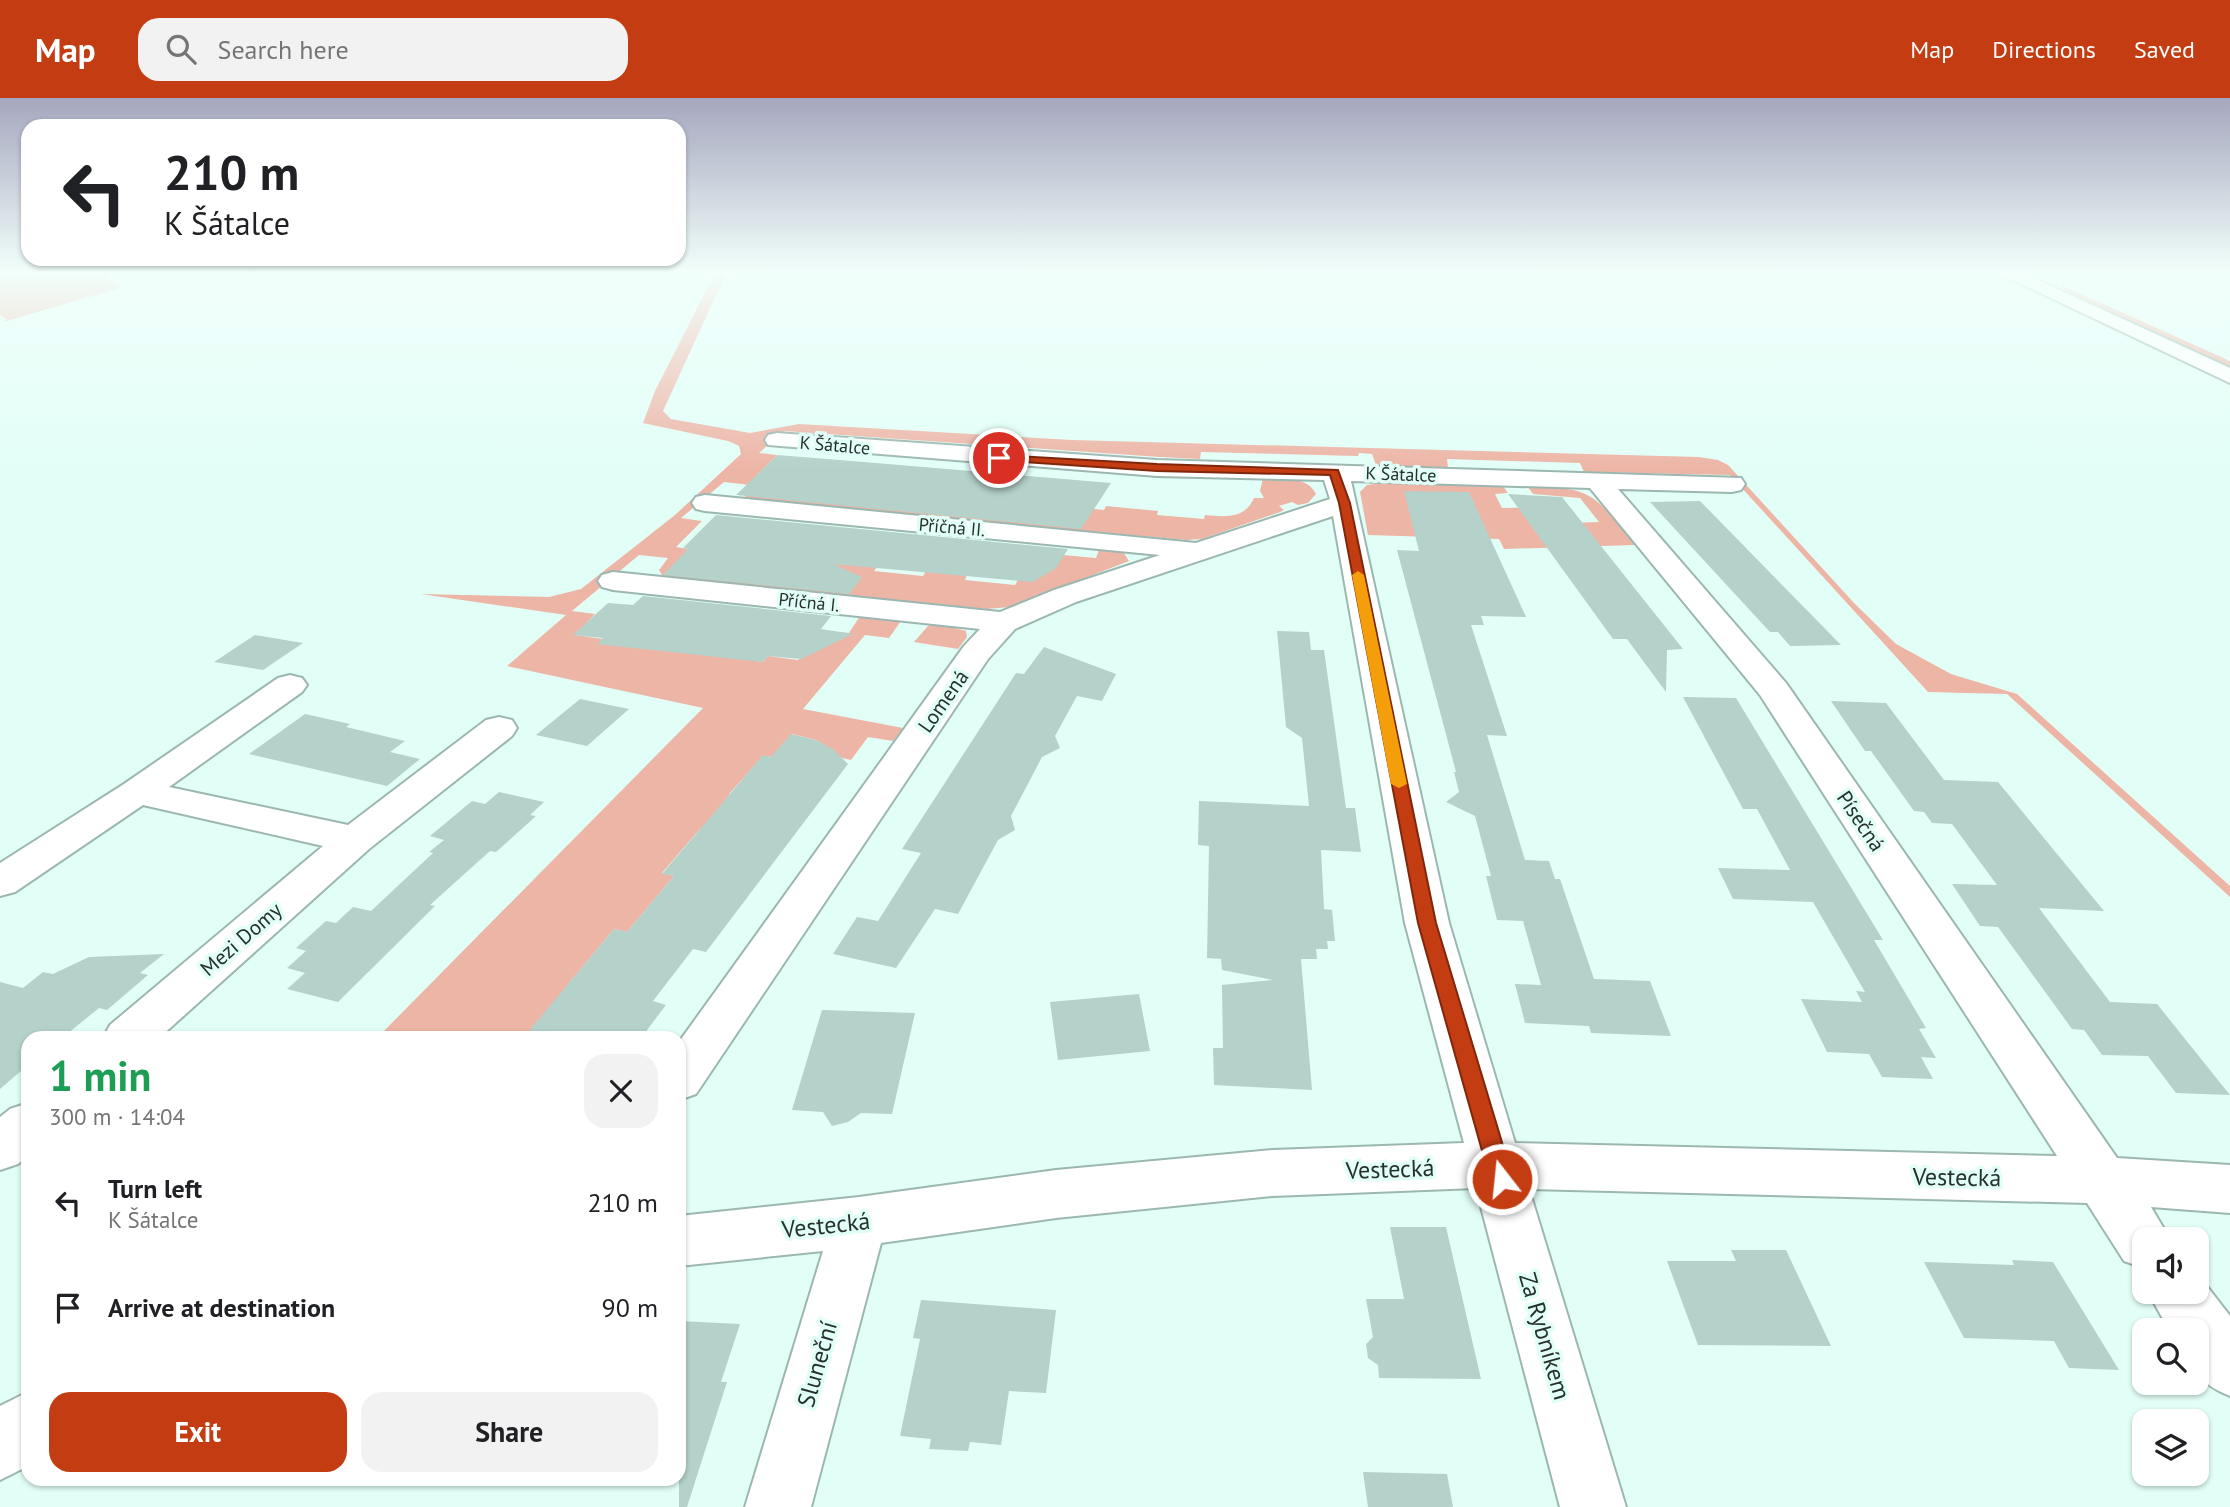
<!DOCTYPE html>
<html lang="en">
<head>
<meta charset="utf-8">
<style>
	:root { --surface:#fff; --page:#f2f2f2; --text:#202124; --muted:#757577; --accent:#c43c12 }
	body { margin:0; font-family:"PT Sans",sans-serif; background:var(--page); color:var(--text); height:100vh; display:flex; flex-direction:column; font-size:26px; white-space:nowrap }
	* { box-sizing:border-box; margin:0 }
	p { font-size:23px; color:var(--muted) }
	.icon { flex:none; width:38px; height:38px; fill:none; stroke:currentColor; stroke-width:2; stroke-linecap:round; stroke-linejoin:round }
	.map { position:relative; flex:1; overflow:hidden }
	.drawer { position:absolute; left:21px; top:933px; width:665px; height:455px; display:flex; flex-direction:column; background:var(--surface); border-radius:21px; box-shadow:0 2px 5px #0004 }
	.drawer>* { flex:none }
	.banner { position:absolute; left:21px; top:21px; width:665px; height:147px; border-radius:21px; box-shadow:0 2px 5px #0004; background:#fff; color:var(--text); overflow:hidden }
	.fabs { position:absolute; left:2132px; top:1129px; display:grid; gap:14px }
	.fabs a { display:grid; place-items:center; width:77px; height:77px; border-radius:14px; background:var(--surface); box-shadow:0 2px 5px #0004; font-size:35px }
	.pin { position:absolute; display:grid; place-items:center; width:60px; height:60px; color:#fff; margin:-30px; border:4px solid #fff; border-radius:50%; box-shadow:0 2px 7px #0007 }
	.me { position:absolute; width:77px; margin:-38px; rotate:344deg; stroke-linejoin:round; filter:drop-shadow(0 0 5px #0008) }
	.turn { display:flex; align-items:center; gap:24px; height:147px; padding:0 28px; font-size:32px }
	.turn .icon { width:91px; height:91px; stroke-width:2.5 }
	.turn b { display:block; font-size:49px; line-height:60px }
	.round { display:grid; place-items:center; flex:none; width:74px; height:74px; border-radius:21px; background:var(--page) }
	.head { display:flex; align-items:center; justify-content:space-between; height:119px; padding:0 28px }
	h1 { font-size:42px; font-weight:600; line-height:52px; color:#1e9e55 }
	.cta { display:flex; gap:14px; margin-top:auto; padding:14px 28px }
	.cta a { flex:1; height:80px; border-radius:21px; background:var(--accent); color:#fff; font-size:28px; font-weight:600; line-height:80px; text-align:center }
	.cta a+a { background:var(--page); color:var(--text) }
	ul { padding:0; list-style:none }
	li { display:flex; align-items:center; gap:21px; height:105px; padding:0 28px }
	li div { flex:1 }
	li b { display:block; font-size:26px }
	li em { font-style:normal }
	header { display:flex; align-items:center; gap:42px; box-sizing:border-box; height:98px; padding:0 35px; background:var(--accent); color:#fff }
	header strong { font-size:33px }
	nav { display:flex; gap:38px; margin-inline-start:auto; font-size:24px }
	.search { width:490px; height:63px; background:var(--page); display:flex; align-items:center; gap:18px; box-sizing:border-box; padding:0 24px; border-radius:21px; color:var(--muted); font-size:26px }
	.map>svg:first-child { display:block }
</style>
</head>
<body>
<header>
<strong>Map</strong>
<div class="search"><svg class="icon" aria-label="search" viewBox="0 0 24 24"><circle cx="10" cy="10" r="6"/><path d="M15 15l6 6"/></svg>Search here</div>
<nav><a>Map</a><a>Directions</a><a>Saved</a></nav>
</header>
<div class="map">
<svg width="2230" height="1409" viewBox="0 0 2230 1409">
	<rect width="100%" height="100%" fill="#e2fff7"/>
	<path fill="#edb5a6" d="M0,173H105L109,181L120,190L3,224L7,221L0,217Z
		M716,173H727L663,313L671,321L750,335L799,326L1072,342L1699,359L1718,362L1728,367L1855,506L1896,546L1951,576L2017,596L2230,788V799L2007,596L1928,594L1730,377L1584,374L1580,365L1447,361L1448,370L1376,367L1372,356L1359,355L1358,358L1201,354L1200,361L1160,359L784,333L759,355L777,357L756,378L1104,412L1106,408L1158,413L1157,417L1204,421L1205,417C1225,419 1245,421 1254,400H1264L1260,393L1263,380C1280,380 1308,378 1316,396L1308,405L1298,407L1292,404L1279,408L1284,412L1280,414L1202,441L1186,442L759,404L745,399L750,387L724,384L681,420L702,423L676,449L688,451L685,455L877,469L874,473L923,478L926,473L967,477L965,482L1015,487L1018,482C1040,480 1052,477 1063,457L1096,460L1100,449L1123,454L1129,463L1010,509L987,511L674,480L662,477L659,472L668,460L639,457L572,513L595,516L575,537L763,564L768,558L798,562C812,551 823,552 839,534L849,535L860,518L893,519L901,523L889,540L865,537L803,611L903,630L893,643L868,639L851,662L833,658L834,653L816,642L792,636L773,659L763,658L730,695L712,733L700,731L662,775L674,778L627,834L614,831L569,885L539,939L526,936L522,940H377L703,610L507,568L566,517L421,496L549,499L581,491L675,417L741,356L739,348L728,343L643,325L655,293Z
		M2059,186L2230,263V274L2063,195H2070Z
		M1388,384L1502,387L1508,395L1495,396L1502,410L1558,409L1570,425L1599,424L1580,400L1533,396L1527,388C1596,390 1593,396 1635,447L1504,451L1499,441L1368,437L1360,394L1367,387Z
		M935,525L966,533L967,539L958,551L914,544L928,528Z"/>
	<path fill="#b4d1ca" d="M777,357L840,362L1111,385L1081,431L736,397Z
		M1404,393L1469,394L1526,519L1481,518L1484,527H1471L1507,638L1487,637L1525,762L1549,763L1555,781H1560L1594,881L1650,883L1671,938L1591,935L1589,928L1525,925L1515,886L1541,887L1523,823L1497,822L1486,778H1491L1475,718L1446,704L1459,694L1454,674H1456L1397,452L1419,453Z
		M1508,396L1562,399L1683,551L1667,552L1666,594L1627,541H1613Z
		M1700,403L1841,547L1790,548L1778,534H1770L1650,404Z
		M716,417L1068,451L1056,470L1033,484L833,466L862,479L849,496L663,477L688,451L683,450Z
		M643,498L831,518L821,531L853,536L801,561L768,558L763,564L597,546L603,540L573,537L608,505L633,507Z
		M1277,533L1309,534L1311,552H1324L1346,710H1355L1361,754L1321,752L1324,811L1332,812L1335,843H1327L1328,851H1316L1317,861H1301L1312,992L1214,987L1213,950H1223L1222,887L1273,882L1222,872L1221,861L1207,860L1209,748L1198,747L1199,703L1309,708L1302,640L1286,629Z
		M255,537L303,545L263,572L214,564Z
		M1044,549L1116,576L1102,603L1077,598L1055,638L1060,650L1042,659L1011,718L1015,732L998,742L958,816L935,811L896,870L833,856L857,819L878,823L921,755L902,751L1016,575L1024,576Z
		M1683,599L1736,600L1883,842H1874L1926,930L1919,931L1936,960L1921,959L1933,981L1882,979L1869,956L1827,954L1801,901L1862,904L1856,893L1865,894L1813,804L1733,801L1718,770L1790,772L1757,711H1743Z
		M580,601L629,611L587,648L536,637Z
		M1831,603L1886,605L1944,682L1998,684L2104,813L2039,810L2110,904L2157,906L2230,997L2176,995L2148,958L2102,957L2084,932L2072,931L1998,829L1980,828L1952,786L1997,787L1952,726L1932,725L1924,714L1914,713L1871,653H1865Z
		M305,616L350,626L346,629L405,643L390,654L420,661L387,688L249,656Z
		M791,636L816,642L834,652L848,666L706,854L693,851L653,903L666,907L641,940H523L614,831L627,834L674,778L662,776L763,657L771,659Z
		M499,694L544,704L530,717L536,718L496,754L490,753L430,807L435,808L338,904L287,891L305,875L287,870L306,853L296,850L326,823L336,825L353,809L371,813L433,755L429,754L444,742L430,738L472,703L485,706Z
		M164,856L140,875L148,877L107,912L99,910L62,940H28V967L0,991V884L23,890L43,874L53,876L89,859Z
		M1139,896L1150,953L1058,962L1050,904Z
		M822,912L915,915L892,1016L861,1015L848,1024L832,1028L823,1014L792,1012Z
		M1390,1129H1446L1481,1281L1379,1280L1378,1267L1368,1260L1366,1246L1373,1239L1366,1201H1404Z
		M1731,1152H1786L1831,1248L1698,1247L1667,1163H1736Z
		M2012,1162L2053,1164L2119,1272L2069,1270L2054,1243L1964,1240L1924,1164L2014,1167Z
		M921,1202L1056,1212L1046,1295L1009,1293L1001,1347L970,1344L968,1353L929,1351L931,1341L900,1338L920,1241L913,1240Z
		M679,1223L740,1226L721,1284H727L687,1409H679Z
		M1363,1374L1447,1376L1453,1409H1368Z"/>
	<g fill="none" stroke-linecap="round" stroke-linejoin="round">
		<g stroke="#9bb7b0" stroke-width="4">
			<path id="minor" d="M1994,173H2018L2230,270V285Z
				M777,335L1157,362L1741,380L1745,386L1741,392L1732,394L1618,391L1786,585L2117,1060L2230,1067V1115L2151,1109L2170,1141H2144V1170L2124,1163L2087,1105L1529,1091L1626,1409H1560L1476,1090L1273,1098L1056,1120L881,1145L811,1409H745L823,1153L679,1168V1118L859,1099L1056,1072L1273,1052L1464,1045L1405,825L1333,418L1076,504L1015,531L988,561L696,996L679,1002V944L964,548L980,531L613,492L602,489L598,483L602,477L613,474L1000,514L1054,492L1160,457L705,413L696,411L692,405L696,399L705,397L1196,445L1330,401L1324,382L1157,378L768,347L765,342L768,337ZM1351,383L1590,390L1760,597L2057,1058L1515,1045L1449,825Z
				M290,577L302,580L307,587L302,594L169,689L348,727L486,622L499,619L512,622L517,630L512,638L369,751L159,940H103L110,927L323,748L143,707L15,794L0,798V765L124,686L278,580Z
				M28,1005V1057L18,1066L0,1072V1019L10,1011Z
				M2196,1174L2230,1218V1298C2191,1282 2196,1270 2196,1232H2169L2148,1194H2196Z
				M28,1294V1368L0,1382V1308Z"/>
		</g>
		<use href="#minor" fill="#fff" fill-rule="evenodd"/>
	</g>
	<linearGradient id="sky" x2="0" y2="1"><stop stop-color="#a5a7be"/><stop offset="0.47" stop-color="#f2fffb"/><stop offset="1" stop-color="#f2fffb" stop-opacity="0"/></linearGradient>
	<rect width="2230" height="371" fill="url(#sky)"/>
	<path fill="#c43c12" stroke="#7f270c" stroke-width="2" d="M999,357L1157,366L1338,372L1350,405L1436,825L1513,1081L1509,1088L1502,1091L1494,1088L1490,1081L1418,825L1339,405L1330,377L1157,373L995,362V358Z"/>
	<path fill="#f59e0b" d="M1358,473L1364,477L1407,686L1399,690L1391,686L1352,477Z"/>
	<g text-anchor="middle" dominant-baseline="central" stroke-width="7" stroke-linejoin="round" paint-order="stroke">
		<g font-size="18" fill="#26312e" stroke="#e2fff7">
			<text transform="translate(835 347) rotate(5)">K Šátalce</text>
			<text transform="translate(1401 376) rotate(2)">K Šátalce</text>
			<text transform="translate(952 429) rotate(5)">Příčná II.</text>
			<text transform="translate(809 504) rotate(6)">Příčná I.</text>
		</g>
		<g font-size="21" fill="#26312e" stroke="#e2fff7">
			<text transform="translate(943 603) rotate(-55)">Lomená</text>
			<text transform="translate(1861 723) rotate(56)">Písečná</text>
			<text transform="translate(241 841) rotate(-41)">Mezi Domy</text>
		</g>
		<g font-size="24" fill="#26312e" stroke="#e2fff7">
			<text transform="translate(1390 1071) rotate(-2)">Vestecká</text>
			<text transform="translate(1957 1079) rotate(1)">Vestecká</text>
			<text transform="translate(826 1127) rotate(-6)">Vestecká</text>
			<text transform="translate(1545 1238) rotate(74)">Za Rybníkem</text>
			<text transform="translate(817 1266) rotate(-74)">Sluneční</text>
		</g>
	</g>
</svg>
<div class="fabs">
<a><svg class="icon" aria-label="sound" viewBox="0 0 24 24"><path d="M4 9h4l5-4v14l-5-4H4zM17 9q2 3 0 6"/></svg></a>
<a><svg class="icon" aria-label="search" viewBox="0 0 24 24"><circle cx="10" cy="10" r="6"/><path d="M15 15l6 6"/></svg></a>
<a><svg class="icon" aria-label="layers" viewBox="0 0 24 24"><path d="M12 4l9 5-9 5-9-5zM3 14l9 5 9-5"/></svg></a>
</div>
<div class="pin" style="left:999px;top:360px;background:#d93025"><svg class="icon" aria-label="arrive" viewBox="0 0 24 24"><path d="M6 21V4h12l-3 4 3 4H6"/></svg></div>
<svg class="me" style="left:1502px;top:1081px" viewBox="-20 -20 40 40"><circle r="17" fill="#c43c12" stroke="#fff" stroke-width="3"/><path d="M0-11L8 9 0 5-8 9z" fill="#fff"/></svg>
<div class="banner">
<div class="turn"><svg class="icon" aria-label="left" viewBox="0 0 24 24"><path d="M17 20v-9H6M10 6l-5 5 5 5"/></svg><div><b>210 m</b>K Šátalce</div></div>
</div>
<section class="drawer">
<div class="head"><div><h1>1 min</h1><p>300 m · 14:04</p></div><a class="round"><svg class="icon" aria-label="close" viewBox="0 0 24 24"><path d="M6 6l12 12M18 6L6 18"/></svg></a></div>
<ul>
<li><svg class="icon" aria-label="left" viewBox="0 0 24 24"><path d="M17 20v-9H6M10 6l-5 5 5 5"/></svg><div><b>Turn left</b><p>K Šátalce</p></div><em>210 m</em></li>
<li><svg class="icon" aria-label="arrive" viewBox="0 0 24 24"><path d="M6 21V4h12l-3 4 3 4H6"/></svg><div><b>Arrive at destination</b></div><em>90 m</em></li>
</ul>
<div class="cta"><a>Exit</a><a>Share</a></div>
</section>
</div>
</body>
</html>
